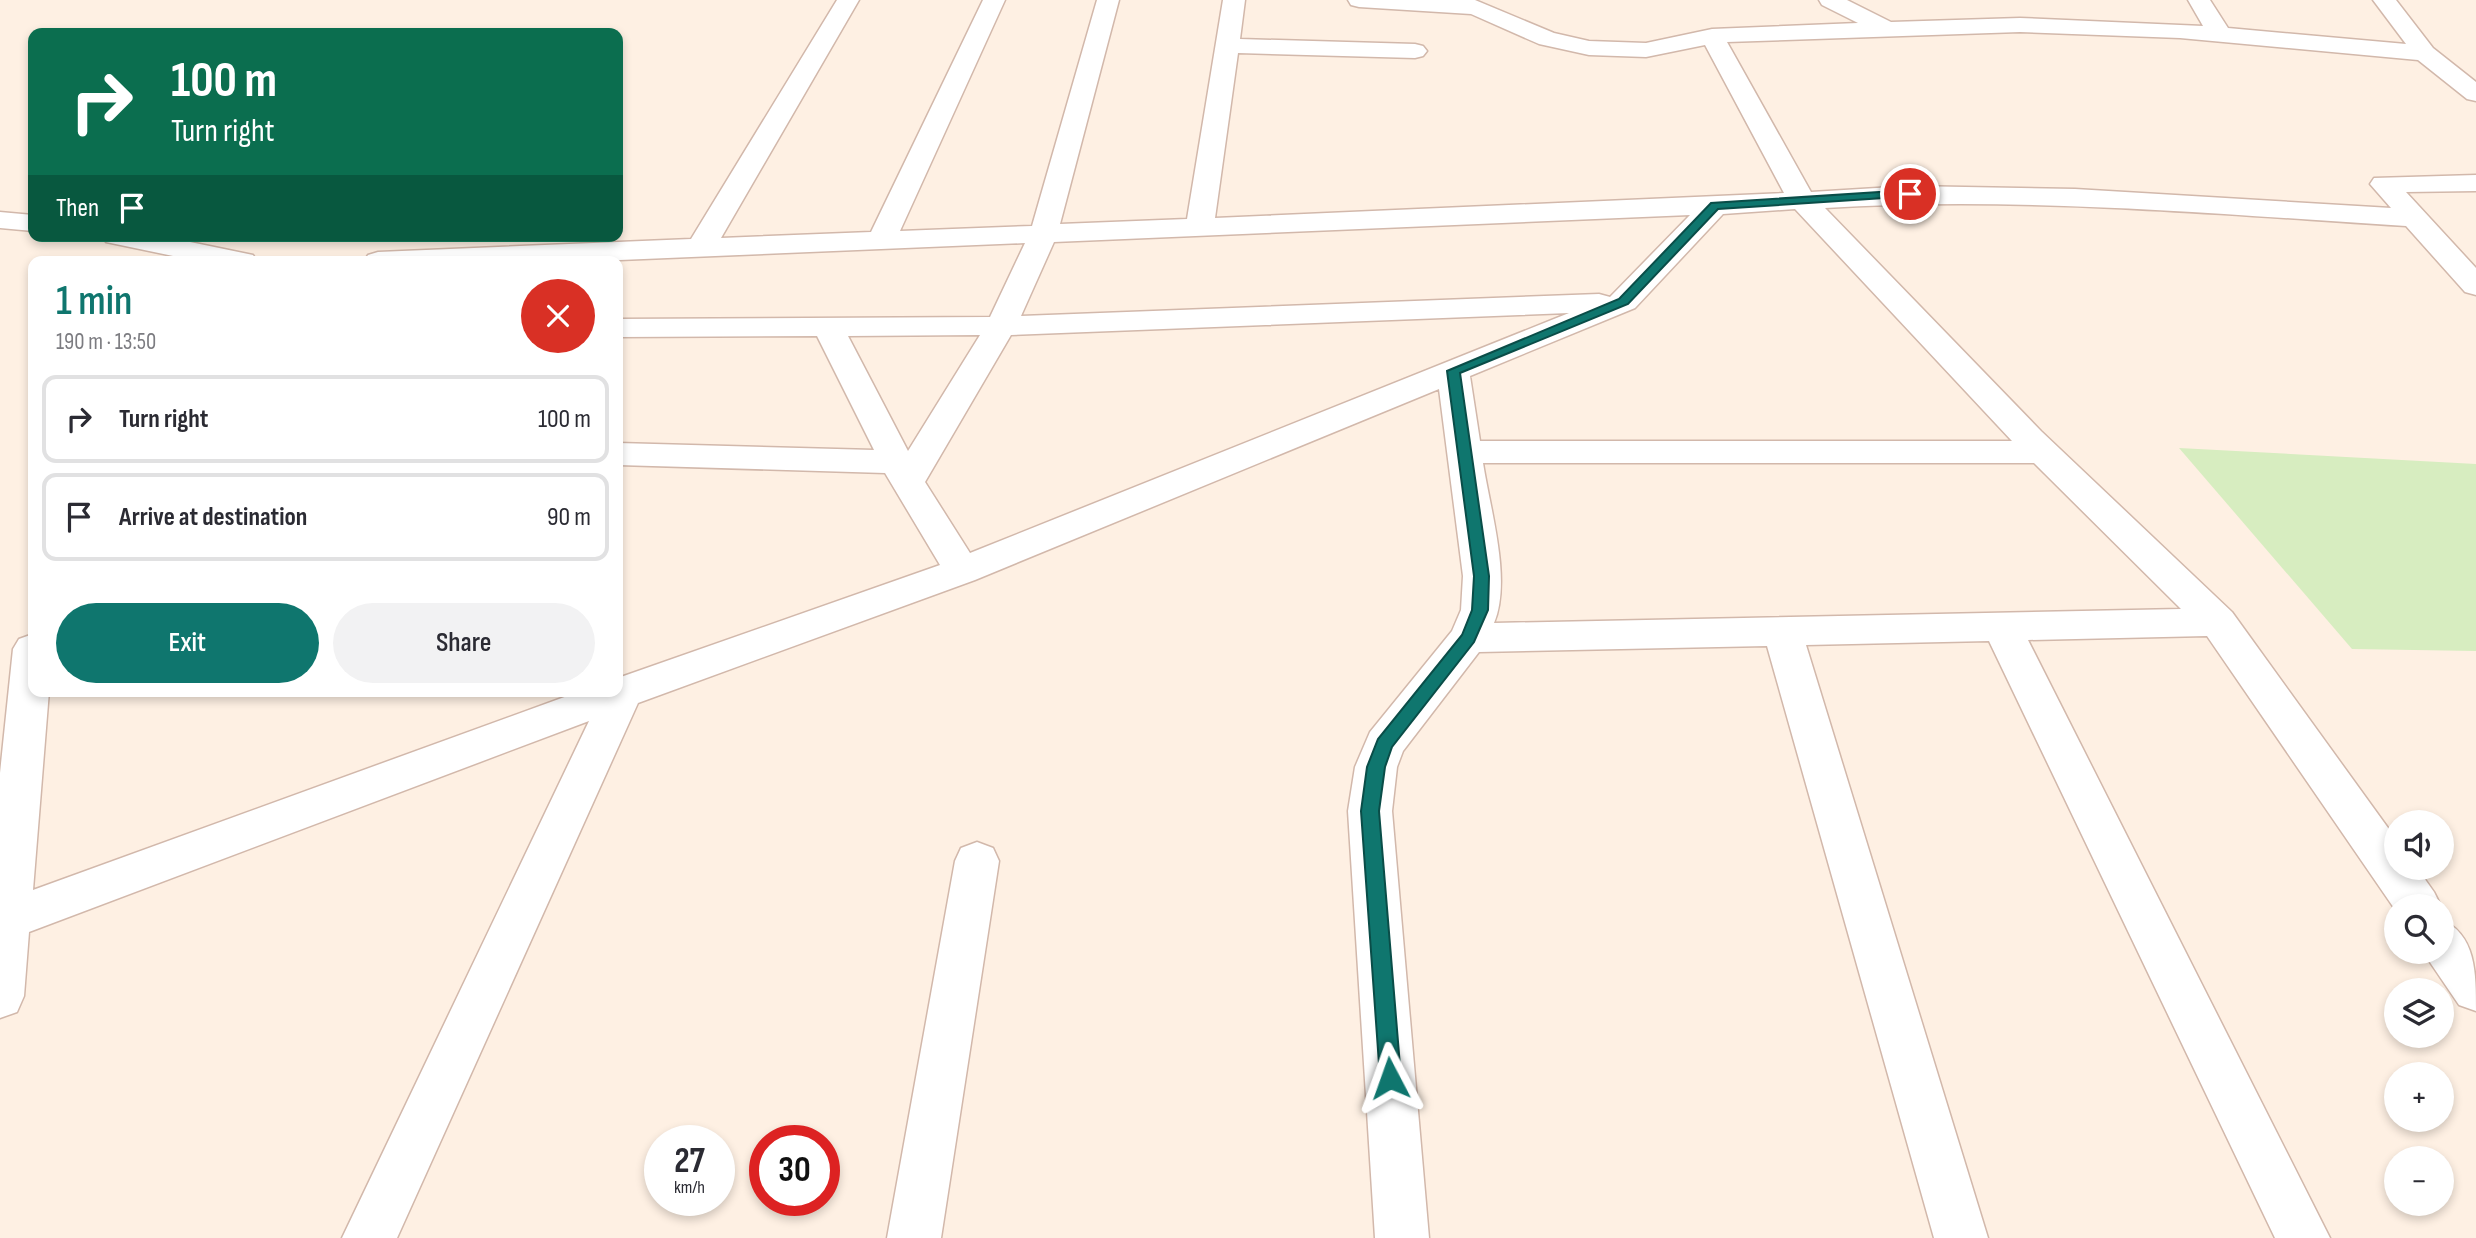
<!DOCTYPE html>
<html lang="en">
<head>
<meta charset="utf-8">
<style>
	:root { --surface:#fff; --page:#f2f2f3; --text:#2b2b33; --muted:#7c7c81; --line:#e1e1e2; --accent:#0f766e }
	body { margin:0; font-family:"Sofia Sans Condensed",sans-serif; background:var(--page); color:var(--text); height:100vh; display:flex; flex-direction:column; font-size:26px; white-space:nowrap }
	* { box-sizing:border-box; margin:0 }
	p { font-size:23px; color:var(--muted) }
	.icon { flex:none; width:38px; height:38px; fill:none; stroke:currentColor; stroke-width:2; stroke-linecap:round; stroke-linejoin:round }
	.map { position:relative; flex:1; overflow:hidden }
	.sheet { position:absolute; left:28px; top:256px; width:595px; height:441px; display:flex; flex-direction:column; background:var(--surface); border-radius:14px; box-shadow:0 4px 10px #0003 }
	.sheet>* { flex:none }
	.top-card { position:absolute; left:28px; top:28px; width:595px; height:214px; border-radius:14px; box-shadow:0 4px 10px #0003; background:#0b6e4f; color:#fff; overflow:hidden }
	.tools { position:absolute; left:2384px; top:810px; display:grid; gap:14px }
	.tools a { display:grid; place-items:center; width:70px; height:70px; border-radius:50%; background:var(--surface); box-shadow:0 4px 10px #0003; font-size:35px }
	.speed { position:absolute; left:644px; top:1125px; display:flex; gap:14px; font-size:35px; font-weight:700; text-align:center }
	.speed>* { display:grid; place-content:center; width:91px; height:91px; border-radius:50%; background:var(--surface); box-shadow:0 4px 10px #0003; line-height:1 }
	.speed small { font-size:18px; font-weight:400 }
	.speed .limit { border:10px solid #d22; background:#fff; color:#111 }
	.pin { position:absolute; display:grid; place-items:center; width:60px; height:60px; color:#fff; margin:-30px; border:4px solid #fff; border-radius:50%; box-shadow:0 2px 7px #0007 }
	.me { position:absolute; width:77px; margin:-38px; rotate:356deg; stroke-linejoin:round; filter:drop-shadow(0 0 5px #0008) }
	.turn { display:flex; align-items:center; gap:24px; height:147px; padding:0 28px; font-size:32px }
	.turn .icon { width:91px; height:91px; stroke-width:2.5 }
	.turn b { display:block; font-size:49px; line-height:60px }
	.then { display:flex; align-items:center; height:66px; padding:0 28px; background:#0003; gap:14px; font-size:26px }
	.round { display:grid; place-items:center; flex:none; width:74px; height:74px; border-radius:37px; background:var(--page) }
	.head { display:flex; align-items:center; justify-content:space-between; height:119px; padding:0 28px }
	h1 { font-size:42px; font-weight:600; line-height:52px; color:var(--accent) }
	.action { display:flex; gap:14px; margin-top:auto; padding:14px 28px }
	.action a { flex:1; height:80px; border-radius:42px; background:var(--accent); color:#fff; font-size:28px; font-weight:600; line-height:80px; text-align:center }
	.action a+a { background:var(--page); color:var(--text) }
	ul { padding:0; list-style:none }
	li { display:flex; align-items:center; gap:21px; height:88px; margin:0 14px 10px; padding:0 14px; border:4px solid var(--line); border-radius:14px }
	li div { flex:1 }
	li b { display:block; font-size:26px }
	li em { font-style:normal }
	.map>svg:first-child { display:block }
</style>
</head>
<body>
<div class="map">
<svg width="2476" height="1238" viewBox="0 0 2476 1238">
	<rect width="100%" height="100%" fill="#fef0e3"/>
	<path fill="#d7edc0" d="M2179,448L2476,464V651L2352,649Z"/>
	<g fill="none" stroke-linecap="round" stroke-linejoin="round">
		<g stroke="#d2b8ab" stroke-width="3">
			<path id="minor" d="M837,0H859L721,238L871,232L983,0H1005L900,231L1032,226L1097,0H1119L1060,224L1187,219L1223,0H1245L1240,39L1415,44L1423,46L1427,51L1423,56L1415,58L1238,53L1215,218L1784,193L1705,45L1646,57L1589,55L1539,44L1471,14L1359,7L1351,5L1348,0H1475L1554,33L1589,41L1646,43L1712,29L1858,23L1822,5L1819,0H1847L1891,22L2020,18L2203,26L2188,0H2210L2228,28L2406,44L2373,0H2396L2433,48L2476,82V101L2467,99L2418,60L2180,38L2020,32L1727,42L1811,192L1910,186L2075,189L2391,208L2370,184L2374,178L2476,175V191L2406,192L2476,268V295L2465,292L2406,226C2213,214 2019,196 1825,208L2041,431L2232,612L2396,839V868H2417L2434,892L2441,906H2396V911L2207,636L2028,640L2330,1238H2275L1989,641L1806,645L1988,1238H1934L1767,646L1479,652L1403,751L1397,767L1392,811L1429,1238H1375L1348,811L1355,767L1370,732L1452,631L1461,610L1463,576L1439,389L975,580L638,703L397,1238H342L589,721L29,932L24,996L17,1012L0,1018V773L13,649L19,639L33,634V691H49L33,890L581,691H618V678L940,565L885,473L618,465V443L874,450L817,336L618,337V319L990,317L1025,243L596,261H364L368,255L378,252L691,239ZM1795,209L2012,441H1480L1470,376L1635,308L1723,214ZM1690,215L1610,297L1599,294L1021,316L1054,242ZM1569,313L970,553L925,482L1011,335ZM980,335L908,451L848,336ZM1483,463H2034L2181,609L1494,623C1512,580 1490,509 1483,463Z
				M0,212L33,215V231L0,228Z
				M102,236H161L253,255L257,261H197L106,242Z
				M977,842L993,848L999,861L941,1238H887L955,861L961,848Z
				M2441,919C2476,935 2476,972 2476,1011L2459,1005L2423,952H2441Z"/>
		</g>
		<use href="#minor" fill="#fff" fill-rule="evenodd"/>
	</g>
	<path fill="#0f766e" stroke="#0a4d48" stroke-width="2" d="M1910,190L1914,191V196L1718,209L1628,304L1460,373L1489,576L1488,610L1474,642L1392,747L1385,767L1379,811L1401,1078L1398,1085L1390,1088L1383,1085L1380,1078L1361,811L1367,767L1378,739L1462,635L1472,610L1474,576L1447,371L1619,299L1711,203Z"/>
</svg>
<div class="tools">
<a><svg class="icon" aria-label="sound" viewBox="0 0 24 24"><path d="M4 9h4l5-4v14l-5-4H4zM17 9q2 3 0 6"/></svg></a>
<a><svg class="icon" aria-label="search" viewBox="0 0 24 24"><circle cx="10" cy="10" r="6"/><path d="M15 15l6 6"/></svg></a>
<a><svg class="icon" aria-label="layers" viewBox="0 0 24 24"><path d="M12 4l9 5-9 5-9-5zM3 14l9 5 9-5"/></svg></a>
<a>+</a>
<a>−</a>
</div>
<div class="speed"><div>27<small>km/h</small></div><div class="limit">30</div></div>
<div class="pin" style="left:1910px;top:194px;background:#d93025"><svg class="icon" aria-label="arrive" viewBox="0 0 24 24"><path d="M6 21V4h12l-3 4 3 4H6"/></svg></div>
<svg class="me" style="left:1390px;top:1078px" viewBox="-20 -20 40 40"><path d="M0-17L14 15 0 8-14 15z" fill="#0f766e" stroke="#fff" stroke-width="4"/></svg>
<div class="top-card">
<div class="turn"><svg class="icon" aria-label="right" viewBox="0 0 24 24"><path d="M7 20v-9h11M14 6l5 5-5 5"/></svg><div><b>100 m</b>Turn right</div></div>
<div class="then">Then<svg class="icon" aria-label="arrive" viewBox="0 0 24 24"><path d="M6 21V4h12l-3 4 3 4H6"/></svg></div>
</div>
<section class="sheet">
<div class="head"><div><h1>1 min</h1><p>190 m · 13:50</p></div><a class="round" style="background:#d93025;color:#fff"><svg class="icon" aria-label="close" viewBox="0 0 24 24"><path d="M6 6l12 12M18 6L6 18"/></svg></a></div>
<ul>
<li><svg class="icon" aria-label="right" viewBox="0 0 24 24"><path d="M7 20v-9h11M14 6l5 5-5 5"/></svg><div><b>Turn right</b></div><em>100 m</em></li>
<li><svg class="icon" aria-label="arrive" viewBox="0 0 24 24"><path d="M6 21V4h12l-3 4 3 4H6"/></svg><div><b>Arrive at destination</b></div><em>90 m</em></li>
</ul>
<div class="action"><a>Exit</a><a>Share</a></div>
</section>
</div>
</body>
</html>
